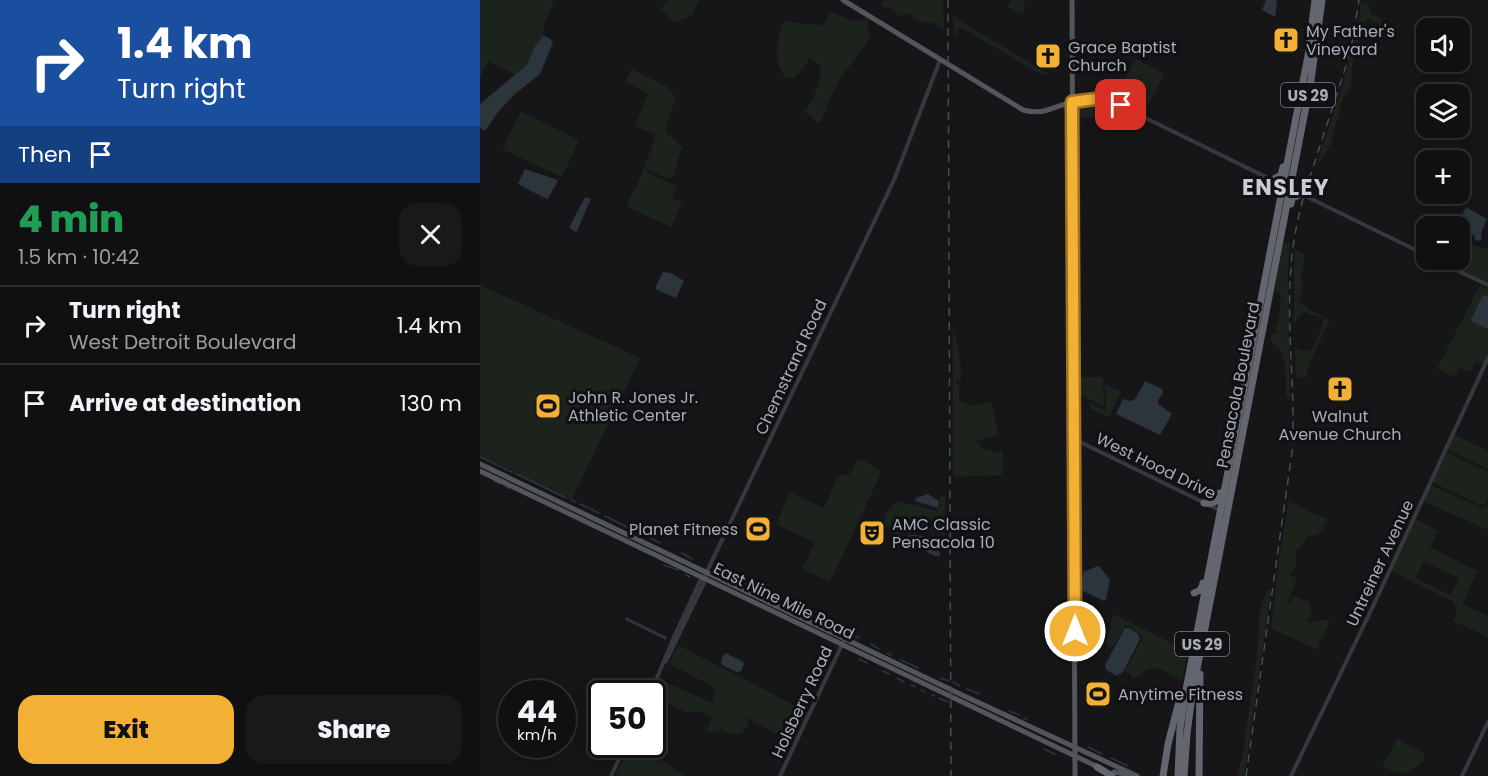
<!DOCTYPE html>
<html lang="en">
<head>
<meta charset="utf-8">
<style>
	:root { --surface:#101012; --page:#19191b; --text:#f1f3f6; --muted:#9c9d9f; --line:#303032; --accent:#f2b134 }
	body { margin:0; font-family:Poppins,sans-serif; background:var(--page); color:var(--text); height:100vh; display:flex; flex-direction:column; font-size:22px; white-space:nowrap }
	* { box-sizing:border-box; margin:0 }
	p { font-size:20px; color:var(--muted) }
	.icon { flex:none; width:33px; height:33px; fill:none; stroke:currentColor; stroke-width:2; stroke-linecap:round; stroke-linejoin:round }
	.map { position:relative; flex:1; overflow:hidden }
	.details { display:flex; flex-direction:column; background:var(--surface); width:480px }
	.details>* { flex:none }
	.guide { background:#1a4fa0; color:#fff; overflow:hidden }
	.controls { position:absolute; left:936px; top:18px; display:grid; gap:12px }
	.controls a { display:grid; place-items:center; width:54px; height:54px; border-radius:12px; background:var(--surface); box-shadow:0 3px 15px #0003,0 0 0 2px var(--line); font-size:30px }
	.speed { position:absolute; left:18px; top:680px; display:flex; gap:12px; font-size:30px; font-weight:700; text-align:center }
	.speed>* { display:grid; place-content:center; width:78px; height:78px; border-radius:50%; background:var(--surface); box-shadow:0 3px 15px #0003,0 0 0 2px var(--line); line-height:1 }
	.speed small { font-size:15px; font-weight:400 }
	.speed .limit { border:3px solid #111; border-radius:9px; background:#fff; color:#111 }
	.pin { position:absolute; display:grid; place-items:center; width:51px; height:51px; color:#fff; margin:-26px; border-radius:12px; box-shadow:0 3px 9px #0006 }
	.me { position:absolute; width:66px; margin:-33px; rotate:0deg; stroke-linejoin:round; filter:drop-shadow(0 0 4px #0008) }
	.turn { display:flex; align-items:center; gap:21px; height:126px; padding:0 18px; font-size:27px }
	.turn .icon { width:78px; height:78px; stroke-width:2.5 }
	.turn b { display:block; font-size:42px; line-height:51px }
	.then { display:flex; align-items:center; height:57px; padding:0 18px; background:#0003; gap:12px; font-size:22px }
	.round { display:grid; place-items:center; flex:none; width:63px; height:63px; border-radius:18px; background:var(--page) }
	.overview { display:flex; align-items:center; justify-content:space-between; height:102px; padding:0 18px }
	h1 { font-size:36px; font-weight:800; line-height:45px; color:#1e9e55 }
	.action { display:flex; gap:12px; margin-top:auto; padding:12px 18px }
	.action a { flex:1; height:69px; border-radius:18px; background:var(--accent); color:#111; font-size:24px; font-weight:800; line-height:69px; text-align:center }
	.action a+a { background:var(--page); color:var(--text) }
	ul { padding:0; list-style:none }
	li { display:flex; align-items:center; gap:18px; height:78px; padding:0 18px; border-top:2px solid var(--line) }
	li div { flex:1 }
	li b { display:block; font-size:22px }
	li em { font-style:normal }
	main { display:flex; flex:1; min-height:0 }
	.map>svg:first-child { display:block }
</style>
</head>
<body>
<main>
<section class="details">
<div class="guide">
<div class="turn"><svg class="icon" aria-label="right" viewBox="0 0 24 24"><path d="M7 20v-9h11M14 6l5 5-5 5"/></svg><div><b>1.4 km</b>Turn right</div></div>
<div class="then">Then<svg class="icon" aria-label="arrive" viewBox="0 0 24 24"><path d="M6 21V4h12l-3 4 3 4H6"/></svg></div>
</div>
<div class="overview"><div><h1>4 min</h1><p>1.5 km · 10:42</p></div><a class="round"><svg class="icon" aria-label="close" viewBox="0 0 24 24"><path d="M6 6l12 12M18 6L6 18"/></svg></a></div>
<ul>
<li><svg class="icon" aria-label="right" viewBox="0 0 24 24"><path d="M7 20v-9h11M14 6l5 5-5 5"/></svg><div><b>Turn right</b><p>West Detroit Boulevard</p></div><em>1.4 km</em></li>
<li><svg class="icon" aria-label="arrive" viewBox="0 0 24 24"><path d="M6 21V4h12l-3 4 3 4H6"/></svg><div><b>Arrive at destination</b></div><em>130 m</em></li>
</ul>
<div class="action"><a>Exit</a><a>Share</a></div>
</section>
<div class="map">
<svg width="1008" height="776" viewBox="0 0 1008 776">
	<rect width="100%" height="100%" fill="#161618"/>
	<path fill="#1c231d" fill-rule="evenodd" d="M0,0H70L74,3L64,23L63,36L55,46L47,65L37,75L8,61L0,77Z
		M187,0H219L212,15L194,23L181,9Z
		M404,0H463L464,29L453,23L440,22L428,13L420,17L412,8L401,6Z
		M532,0H545L543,16L527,7Z
		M881,2L888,4L892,12L891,15L893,16L894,14L911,27V30L888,19L885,21C880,38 868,68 872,85L863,98L851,144L836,167L864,80L878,26Z
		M351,12L372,21L387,20L390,38L376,58L361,77L350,98L341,122L338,123L325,112C334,99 342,81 340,65L330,58L316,77L311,78L304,76C292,58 297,41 304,21L343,26Z
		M473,16L567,73L564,75L560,74L482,28L478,30L474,38Z
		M656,59L684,74L663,116L631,101Z
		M151,69L188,87L196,98L185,129C189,138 196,140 203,148L199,155L194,176L189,179L166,169L165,171L197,186L192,198L202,203L191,227L146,206L160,179L176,135L155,126L168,94L145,82Z
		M594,103C603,103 611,104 619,109L622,118H594Z
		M41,112L99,140L82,177L22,149Z
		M988,241L993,245L1008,249V284L977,269L988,244Z
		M803,243H810L808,265L810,398L806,396C806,385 807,360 801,351C796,343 791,347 791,335L797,333L796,327L799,320L801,293L794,292Z
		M815,250L825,254L823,270L820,277L823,286L818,301L825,305L828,309L850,320L833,355L825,379L820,377L816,378L815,348L822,351H830L837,340L844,319L825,312L819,315L814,325V265Z
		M0,285L160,358L92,499L90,498L88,500L31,473L32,470L16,463L15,465L0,458Z
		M1000,285L1008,289V355L1003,365L996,362L991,372L979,367L974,377L957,369Z
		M473,328C477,345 483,365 480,382H476V384L480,385L479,400L492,406L512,402L518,435L495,441L496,443L501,442L500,443L502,448L516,452L523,451L522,475L473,477Z
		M595,377H623L624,406L595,393Z
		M625,384L641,392L629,417L610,409L609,402L625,410L626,406Z
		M974,435L1008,451V469L967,449Z
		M966,452L1008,472V497L1005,504L1000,505L952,482Z
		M378,458L402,471L350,582L322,569L335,543L296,524L310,492L344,508L358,476L370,474Z
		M951,485L999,507L1003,508L1008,503V530L943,501Z
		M460,495L465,497V536C451,530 440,526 424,529L419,537L411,536L413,530L404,525C405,512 408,508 418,501L429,505L430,504L457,511L460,506Z
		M809,500L826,510L847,519L842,530L837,535L828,536L823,544L816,550C817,560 818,567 809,574L817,579L808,602L810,603L813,595L830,603L832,614L827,620L828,623C836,622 843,618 850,621L837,650L791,628L799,561Z
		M935,519L958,531L950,547L997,571L983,604L1008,616V637L973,621L977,612L974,602L911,571ZM944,561L979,578L971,595L935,578Z
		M787,590L791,591L764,776H757L762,758L776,664L779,631V614Z
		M633,614L708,651L702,680C693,676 679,665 669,669C662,672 658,677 651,679L652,675L645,671C650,660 658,649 663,637L652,628L645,626L635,643L631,648L626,644Z
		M198,645L329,713L314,743L265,717L269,725L261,734H251L239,728L238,731L243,733L230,732L226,730L232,717L224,712H205L173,697L181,680L232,703L236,688L189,664Z
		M917,739L944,753V760C923,776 929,776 902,767Z
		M149,746L186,763L205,776H135Z"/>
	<path fill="#2c353c" d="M786,0H797L795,17L782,10Z
		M63,36L69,38L73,42L60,74L35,94L18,112L5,131L0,127V104L47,65L55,46Z
		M45,169L78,180L68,199C57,195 49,189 38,184Z
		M106,197L111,199L109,203L97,231L96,232L89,228L104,199Z
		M986,207L1007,219L1002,231L1001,240L998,241L995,240L994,235L986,233L985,230H981L980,226H976Z
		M183,272L191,273L204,281L196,298L177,290L175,288Z
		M1003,295L1008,296V329L993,322L991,320Z
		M665,381L682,389L683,393L678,400V404L692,414L680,435L636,414L643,399L651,401L655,399Z
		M448,494L459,501L458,508L435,501L436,498Z
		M433,535C451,537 459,537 460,556H455L427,542L425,538L426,536Z
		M618,566L620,567L630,580L626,600L624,601L601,590L603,572Z
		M146,617L187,637L186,640L145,620Z
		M645,628L651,629L658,634L660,639L643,672L637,676L626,670L625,665Z
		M246,653L263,662L264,664L261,671L257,672L242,665L241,661L244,654Z"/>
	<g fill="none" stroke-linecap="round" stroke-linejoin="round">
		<path stroke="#2c353c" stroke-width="1.5" d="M0,457L32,472
			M37,474L84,497
			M14,481L20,484
			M26,487L29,488
			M91,500L96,502
			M100,504L119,513
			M125,516L153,530
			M169,537L180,543
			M202,553L212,559
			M184,565L198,570
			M235,569L243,574
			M206,575L210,577
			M249,577L258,581
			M264,584L275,589
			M282,592L299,601
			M305,604L313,608
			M326,613L331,616
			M340,620L348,624
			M353,626L363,631
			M372,630V635L379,638
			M391,644L399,649
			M407,653L411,655
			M379,659L387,663
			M421,660L438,668
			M403,671L409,674
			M417,678L424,682
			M460,678L469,681
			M473,682L480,686
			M431,685L435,687
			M487,689L499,694
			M441,690L445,692
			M452,695L454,696
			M459,698L468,702
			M529,711L540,715
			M544,719L547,718
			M608,747L622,754
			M564,749L575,754
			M631,758L648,766"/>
		<path stroke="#37383d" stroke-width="4" d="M593,102L619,98L631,101L802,185
			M809,188L946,255
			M955,260L1008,285
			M594,439L741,511
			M186,661L224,583V578
			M176,680L194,637L220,581L224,577L230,565L414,180L460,60
			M170,693L177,678
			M131,776L146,744
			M300,776L368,632
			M811,776L896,600L1008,358
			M982,776L1008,722"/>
		<path stroke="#53555c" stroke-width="5" d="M363,0L543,110C564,116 573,106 593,102
			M592,0L595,776
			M0,464L480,694L657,776
			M0,471L618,767
			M632,774L634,772L650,775"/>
		<path stroke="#63666e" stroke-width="7" d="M792,180L801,175L803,167
			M811,204L812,198L822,194
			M724,503C733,504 738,503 740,493
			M714,593C720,591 722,589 723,583
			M617,767L632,776
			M683,776L688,744L701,694
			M698,776L700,729L705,695L819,102L828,56L835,0
			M704,776L707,734L712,695L831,80L842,0
			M719,776L720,674"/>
		<path stroke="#4a4c52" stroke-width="1.5" stroke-dasharray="8 6" stroke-linecap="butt" d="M468,0L471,776
			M766,776L812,452C816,391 806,329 811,268C812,243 818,219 824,195L866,66L872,43L879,0"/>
	</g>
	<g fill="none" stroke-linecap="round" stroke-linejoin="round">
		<g stroke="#9d7322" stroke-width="15">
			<path id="route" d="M595,631L592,102L623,98L641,105"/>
		</g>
		<use href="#route" stroke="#f2b134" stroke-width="10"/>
	</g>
	<defs>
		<g id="church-square" transform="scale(1.35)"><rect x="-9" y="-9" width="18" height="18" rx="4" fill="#f2b134" stroke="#111113"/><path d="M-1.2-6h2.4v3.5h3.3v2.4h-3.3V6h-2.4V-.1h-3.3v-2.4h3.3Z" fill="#111"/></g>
		<g id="stadium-square" transform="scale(1.35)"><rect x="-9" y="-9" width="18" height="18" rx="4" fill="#f2b134" stroke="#111113"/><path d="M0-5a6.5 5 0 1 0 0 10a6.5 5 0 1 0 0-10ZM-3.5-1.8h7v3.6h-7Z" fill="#111"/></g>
		<g id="theatre-square" transform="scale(1.35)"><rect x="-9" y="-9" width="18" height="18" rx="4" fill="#f2b134" stroke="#111113"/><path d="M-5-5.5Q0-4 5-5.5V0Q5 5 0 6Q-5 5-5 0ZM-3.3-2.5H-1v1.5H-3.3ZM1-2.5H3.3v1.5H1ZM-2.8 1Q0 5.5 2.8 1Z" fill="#111"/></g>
	</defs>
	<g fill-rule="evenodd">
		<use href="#church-square" x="806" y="40"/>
		<use href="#church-square" x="568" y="56"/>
		<use href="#church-square" x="860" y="389"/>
		<use href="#stadium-square" x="68" y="406"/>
		<use href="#stadium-square" x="278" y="529"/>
		<use href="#theatre-square" x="392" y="533"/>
		<use href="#stadium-square" x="618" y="694"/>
	</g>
	<g text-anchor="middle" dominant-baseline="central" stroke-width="6" stroke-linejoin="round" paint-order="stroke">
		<g fill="#111113" stroke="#7b7e86" stroke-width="1.5">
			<rect x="801" y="83" width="54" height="24" rx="4.5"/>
			<rect x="695" y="632" width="54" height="24" rx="4.5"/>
		</g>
		<g font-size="15" font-weight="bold" fill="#a8adb8">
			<text x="828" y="95">US 29</text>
			<text x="722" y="644">US 29</text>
		</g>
		<g font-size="16" fill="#a8adb8" stroke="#111113" text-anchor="start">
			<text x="826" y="31">My Father's<tspan x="826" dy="18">Vineyard</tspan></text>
			<text x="588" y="47">Grace Baptist<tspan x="588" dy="18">Church</tspan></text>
			<text x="88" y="397">John R. Jones Jr.<tspan x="88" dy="18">Athletic Center</tspan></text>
			<text x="860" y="416" text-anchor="middle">Walnut<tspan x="860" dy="18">Avenue Church</tspan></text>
			<text x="412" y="524">AMC Classic<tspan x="412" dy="18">Pensacola 10</tspan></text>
			<text x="258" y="529" text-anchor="end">Planet Fitness</text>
			<text x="638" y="694">Anytime Fitness</text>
		</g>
		<g font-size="16" fill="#a8adb8" stroke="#111113">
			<text transform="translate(311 367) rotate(-65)">Chemstrand Road</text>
			<text transform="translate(758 385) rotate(-79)">Pensacola Boulevard</text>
			<text transform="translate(676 466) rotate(26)">West Hood Drive</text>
			<text transform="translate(900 563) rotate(-65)">Untreiner Avenue</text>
			<text transform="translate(304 601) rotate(26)">East Nine Mile Road</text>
			<text transform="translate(322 702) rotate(-65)">Holsberry Road</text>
		</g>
		<g font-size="22" font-weight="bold" letter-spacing="1.5" fill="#c9ccd4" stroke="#111113">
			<text x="806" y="187">ENSLEY</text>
		</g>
	</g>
</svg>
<div class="controls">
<a><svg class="icon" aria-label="sound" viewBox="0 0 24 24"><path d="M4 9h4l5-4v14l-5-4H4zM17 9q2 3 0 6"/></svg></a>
<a><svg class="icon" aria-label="layers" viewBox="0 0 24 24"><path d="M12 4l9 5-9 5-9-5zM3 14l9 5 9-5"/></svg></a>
<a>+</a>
<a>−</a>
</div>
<div class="speed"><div>44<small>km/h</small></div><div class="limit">50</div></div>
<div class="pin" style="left:641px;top:105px;background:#d93025"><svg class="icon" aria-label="arrive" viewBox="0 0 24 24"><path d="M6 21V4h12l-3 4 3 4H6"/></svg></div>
<svg class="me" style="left:595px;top:631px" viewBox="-20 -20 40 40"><circle r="17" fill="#f2b134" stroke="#fff" stroke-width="3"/><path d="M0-11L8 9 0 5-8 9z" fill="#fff"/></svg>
</div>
</main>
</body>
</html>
